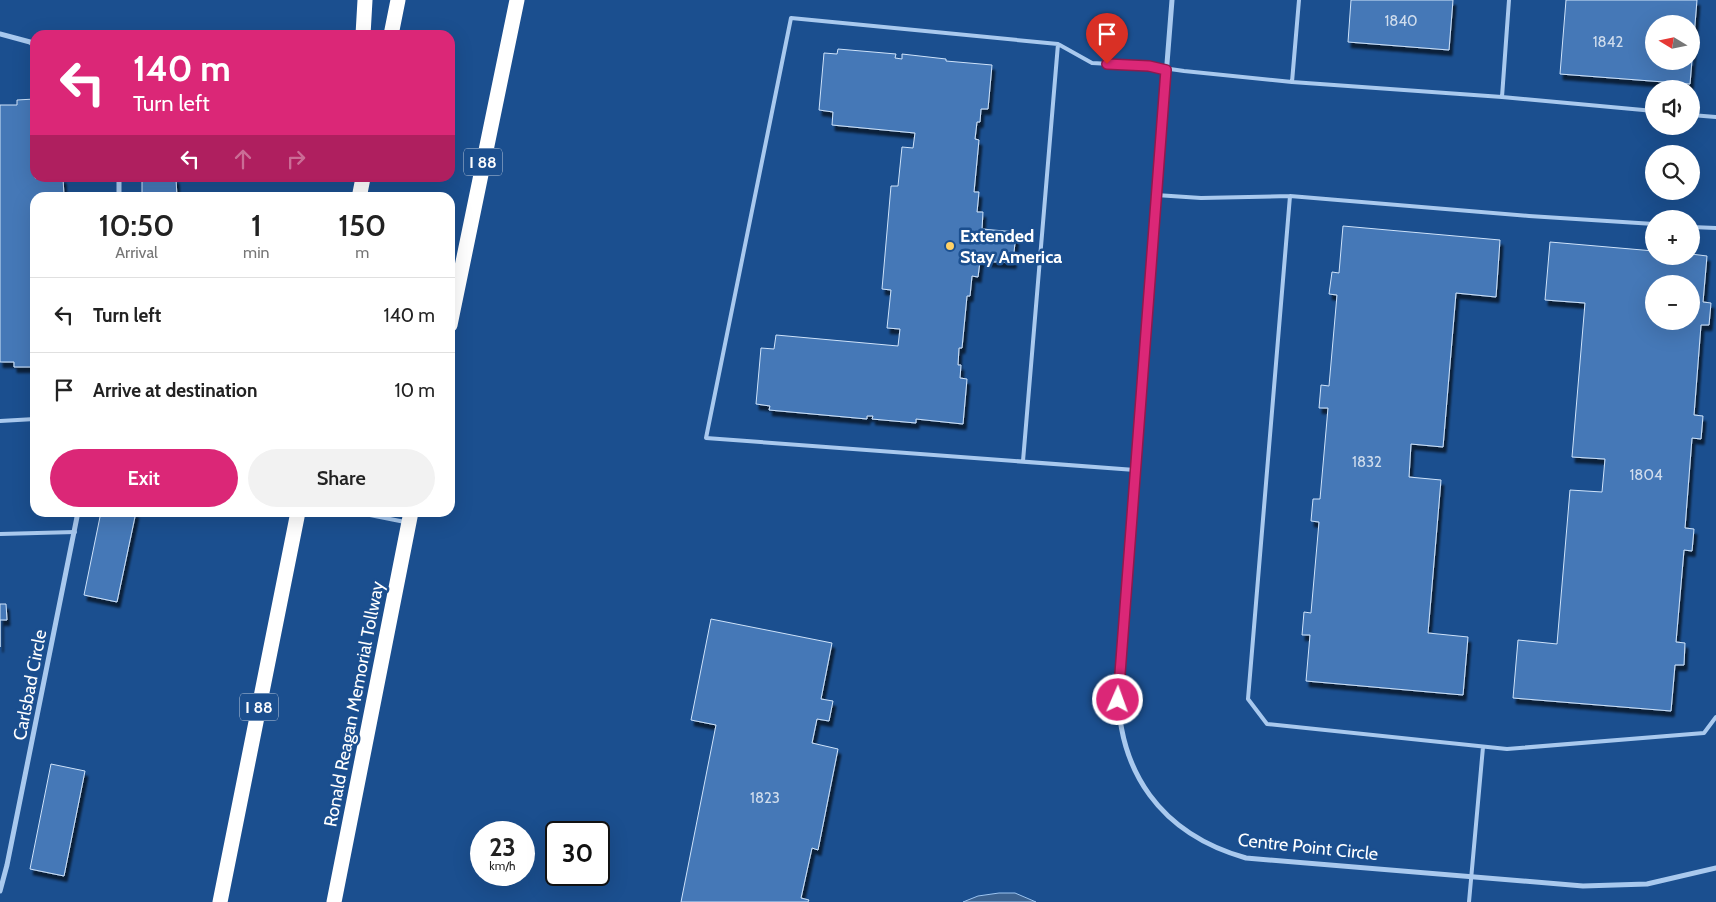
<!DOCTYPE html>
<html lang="en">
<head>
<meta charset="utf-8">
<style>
	:root { --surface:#fff; --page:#f2f2f2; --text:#222; --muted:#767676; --line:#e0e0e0; --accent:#db2777 }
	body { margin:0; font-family:Cabin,sans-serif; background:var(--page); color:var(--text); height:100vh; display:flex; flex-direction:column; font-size:19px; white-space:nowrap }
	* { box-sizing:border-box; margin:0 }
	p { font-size:16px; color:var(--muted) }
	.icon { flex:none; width:28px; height:28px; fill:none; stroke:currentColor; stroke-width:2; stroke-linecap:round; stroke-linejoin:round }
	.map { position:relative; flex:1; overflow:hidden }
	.panel { position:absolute; left:30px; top:192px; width:425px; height:325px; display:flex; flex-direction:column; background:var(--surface); border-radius:15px; box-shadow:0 5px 20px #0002 }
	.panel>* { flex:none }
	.guide { position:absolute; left:30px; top:30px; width:425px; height:152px; border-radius:15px; box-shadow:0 5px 20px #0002; background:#db2777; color:#fff; overflow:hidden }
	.needle { width:32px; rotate:280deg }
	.buttons { position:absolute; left:1645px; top:15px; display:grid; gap:10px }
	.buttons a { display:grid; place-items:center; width:55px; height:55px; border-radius:50%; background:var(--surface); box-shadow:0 5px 20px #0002; font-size:25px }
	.speed { position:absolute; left:470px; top:821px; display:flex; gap:10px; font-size:25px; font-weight:700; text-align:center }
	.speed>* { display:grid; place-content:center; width:65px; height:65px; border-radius:50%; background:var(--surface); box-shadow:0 5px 20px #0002; line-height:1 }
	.speed small { font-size:12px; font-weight:400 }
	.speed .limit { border:2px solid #111; border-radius:8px; background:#fff; color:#111 }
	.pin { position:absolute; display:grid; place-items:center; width:42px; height:42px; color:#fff; margin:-51px -21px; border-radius:50% 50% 50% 0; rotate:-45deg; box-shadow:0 0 5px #0007 }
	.pin .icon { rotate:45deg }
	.me { position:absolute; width:55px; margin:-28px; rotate:2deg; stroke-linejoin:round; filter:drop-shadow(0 0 4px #0008) }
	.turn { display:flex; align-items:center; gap:18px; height:105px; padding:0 20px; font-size:22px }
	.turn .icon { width:65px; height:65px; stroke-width:2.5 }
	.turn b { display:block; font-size:35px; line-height:42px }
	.lanes { display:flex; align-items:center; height:48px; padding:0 20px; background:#0003; justify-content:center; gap:25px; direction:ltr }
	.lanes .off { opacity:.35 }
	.eta { display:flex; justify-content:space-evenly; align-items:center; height:85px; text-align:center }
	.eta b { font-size:30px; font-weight:600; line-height:35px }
	.action { display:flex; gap:10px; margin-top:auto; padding:10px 20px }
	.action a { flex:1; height:58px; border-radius:30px; background:var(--accent); color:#fff; font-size:20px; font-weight:600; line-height:58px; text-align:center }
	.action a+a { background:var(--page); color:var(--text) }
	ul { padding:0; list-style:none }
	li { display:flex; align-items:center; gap:15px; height:75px; padding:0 20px; border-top:1px solid var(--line) }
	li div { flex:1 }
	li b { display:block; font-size:19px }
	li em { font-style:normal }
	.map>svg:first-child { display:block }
</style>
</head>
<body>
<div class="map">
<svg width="1716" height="902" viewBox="0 0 1716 902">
	<defs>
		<filter id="shadow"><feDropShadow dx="3" dy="5.5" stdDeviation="1" flood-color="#0009"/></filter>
	</defs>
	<rect width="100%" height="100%" fill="#1b4f8f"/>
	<path fill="#3c6290" stroke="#9cc4f0" d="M999,893H1015L1036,902H963L978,896Z"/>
	<path fill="#4478b7" stroke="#cfe3fa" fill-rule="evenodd" filter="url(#shadow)" d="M1351,0H1453L1449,50L1348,42Z
		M1566,0H1697L1690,84L1560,74ZM1654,24H1691V61H1654Z
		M838,49L896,54L895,58L902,59V54L946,59V61L992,65L988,109H981L980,122H977L975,139L979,140L974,192H979L977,212H983L982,229L1016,232L1013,263L980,261L978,277L972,276L970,296H967L962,348H959L958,365H961L960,378L967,379L963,424L916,419V423L872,419L873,416H867V419L769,410L770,406L756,404L761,348L774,349L776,335L898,346L900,329L887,328L891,290L882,289L891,186H898L902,147L913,148L915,133L832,125L833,112L819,110L824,53L837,54Z
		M35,99V178H63L64,196L61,198H35V367H14V362H0V105H17V100Z
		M142,178H176L177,198H142Z
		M1343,226L1500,240L1496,297L1456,293L1443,447L1411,444L1409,477L1441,480L1428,633L1468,637L1463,695L1306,681L1310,635H1302L1304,612L1311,613L1319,522L1311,521L1313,499H1320L1328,408H1319L1321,385L1329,386L1337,295L1329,294L1332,272L1339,273Z
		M1550,242L1654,251V256H1691V254L1707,256L1703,302L1711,303L1709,325H1701L1694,415L1703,416L1701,439L1692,438L1685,528L1694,529L1692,551L1684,550L1676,642L1685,643L1684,665H1675L1671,711L1513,698L1518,640L1557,644L1570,490L1602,492L1605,459L1572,457L1585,303L1545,300ZM1654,284H1691V321H1654Z
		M101,512H136L117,602L84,595Z
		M0,604H6L7,620H0V647Z
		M711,619L832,643L821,699L833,701L829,721L817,719L812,743L838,749L818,850L812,848L801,898L809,900L808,902H681L716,725L691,720Z
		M51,764L85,771L64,876L30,869Z"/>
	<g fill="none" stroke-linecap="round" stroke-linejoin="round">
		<path stroke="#a9c9ee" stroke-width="4" d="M1292,82L1299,0
			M1502,97L1509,0
			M1691,115L1716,117
			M1156,195L1201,198L1290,196
			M1654,224L1529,216L1290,196L1248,699L1267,724L1507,749L1704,733L1716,717
			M1691,227L1716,228
			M0,421L35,419
			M1023,461L1058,44
			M1135,470L706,438L791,18L1058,44L1092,63L1149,66L1184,71L1292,82L1502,97L1654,111
			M355,512L405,522
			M0,534L75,532
			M1469,902L1483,747"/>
		<path stroke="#a9c9ee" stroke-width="5" d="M1172,0L1118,685C1117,772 1161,834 1246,858L1583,886L1647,884L1716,868
			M0,34L30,42L35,46
			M119,178V198
			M0,891L7,865L78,512"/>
		<path stroke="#fff" stroke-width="15" d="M363,35L365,0
			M391,35L398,0
			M359,198L363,178
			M450,325L517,0
			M220,902L298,512
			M334,902L411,512"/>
	</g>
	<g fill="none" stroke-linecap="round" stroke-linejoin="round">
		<g stroke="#8e194d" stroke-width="12">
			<path id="route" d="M1107,64L1149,66L1166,70L1118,700"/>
		</g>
		<use href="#route" stroke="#db2777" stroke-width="9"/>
	</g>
	<circle fill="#ffd166" stroke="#1b4f8f" stroke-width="2" cx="950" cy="246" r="5"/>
	<g text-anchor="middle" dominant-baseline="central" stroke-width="5" stroke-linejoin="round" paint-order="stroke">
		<g font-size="15" fill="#d0dded">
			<text x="1401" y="21">1840</text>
			<text x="1608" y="42">1842</text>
			<text x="1367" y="462">1832</text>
			<text x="1646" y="475">1804</text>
			<text x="765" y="798">1823</text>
		</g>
		<g fill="#1b4f8f" stroke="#bbcadd" stroke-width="1">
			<rect x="464" y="148.5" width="38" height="27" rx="4"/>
			<rect x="240" y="693.5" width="38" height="27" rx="4"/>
		</g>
		<g font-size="16" font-weight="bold" fill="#fff">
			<text x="483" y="162">I 88</text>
			<text x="259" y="707">I 88</text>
		</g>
		<g font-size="18" font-weight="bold" fill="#fff" stroke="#1b4f8f" text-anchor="start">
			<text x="960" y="236">Extended<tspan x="960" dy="21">Stay America</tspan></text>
		</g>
		<g font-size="18" fill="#fff" stroke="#1b4f8f">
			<text transform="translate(30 685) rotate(-79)">Carlsbad Circle</text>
			<text transform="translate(354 704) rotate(-79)">Ronald Reagan Memorial Tollway</text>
			<text transform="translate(1308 847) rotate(6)">Centre Point Circle</text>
		</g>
	</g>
</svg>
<div class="buttons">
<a><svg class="needle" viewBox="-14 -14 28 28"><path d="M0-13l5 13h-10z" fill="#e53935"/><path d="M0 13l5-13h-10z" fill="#767676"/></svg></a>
<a><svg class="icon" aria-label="sound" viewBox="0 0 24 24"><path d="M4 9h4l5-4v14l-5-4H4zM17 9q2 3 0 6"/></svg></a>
<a><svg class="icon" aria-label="search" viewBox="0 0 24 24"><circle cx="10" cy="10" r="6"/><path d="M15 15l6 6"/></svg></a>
<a>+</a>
<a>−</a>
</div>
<div class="speed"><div>23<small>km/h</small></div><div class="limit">30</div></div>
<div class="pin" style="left:1107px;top:64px;background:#d93025"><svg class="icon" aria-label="arrive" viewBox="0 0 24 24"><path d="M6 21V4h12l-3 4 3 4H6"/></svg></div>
<svg class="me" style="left:1118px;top:700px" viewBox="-20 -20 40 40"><circle r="17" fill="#db2777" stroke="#fff" stroke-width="3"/><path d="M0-11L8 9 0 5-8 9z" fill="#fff"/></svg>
<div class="guide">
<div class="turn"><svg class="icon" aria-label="left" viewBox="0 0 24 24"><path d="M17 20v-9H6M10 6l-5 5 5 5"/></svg><div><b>140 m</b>Turn left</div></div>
<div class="lanes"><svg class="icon" aria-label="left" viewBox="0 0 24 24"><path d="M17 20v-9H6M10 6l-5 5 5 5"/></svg><svg class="icon off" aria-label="ahead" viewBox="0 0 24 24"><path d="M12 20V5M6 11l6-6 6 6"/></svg><svg class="icon off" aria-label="right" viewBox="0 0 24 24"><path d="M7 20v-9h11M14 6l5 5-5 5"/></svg></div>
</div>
<section class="panel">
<div class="eta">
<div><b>10:50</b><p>Arrival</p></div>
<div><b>1</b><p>min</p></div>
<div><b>150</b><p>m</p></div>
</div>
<ul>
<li><svg class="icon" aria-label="left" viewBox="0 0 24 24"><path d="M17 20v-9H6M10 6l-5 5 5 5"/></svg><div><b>Turn left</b></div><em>140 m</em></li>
<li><svg class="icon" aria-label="arrive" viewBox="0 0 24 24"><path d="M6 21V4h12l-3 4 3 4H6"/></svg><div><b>Arrive at destination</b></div><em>10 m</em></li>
</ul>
<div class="action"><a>Exit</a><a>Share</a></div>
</section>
</div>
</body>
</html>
